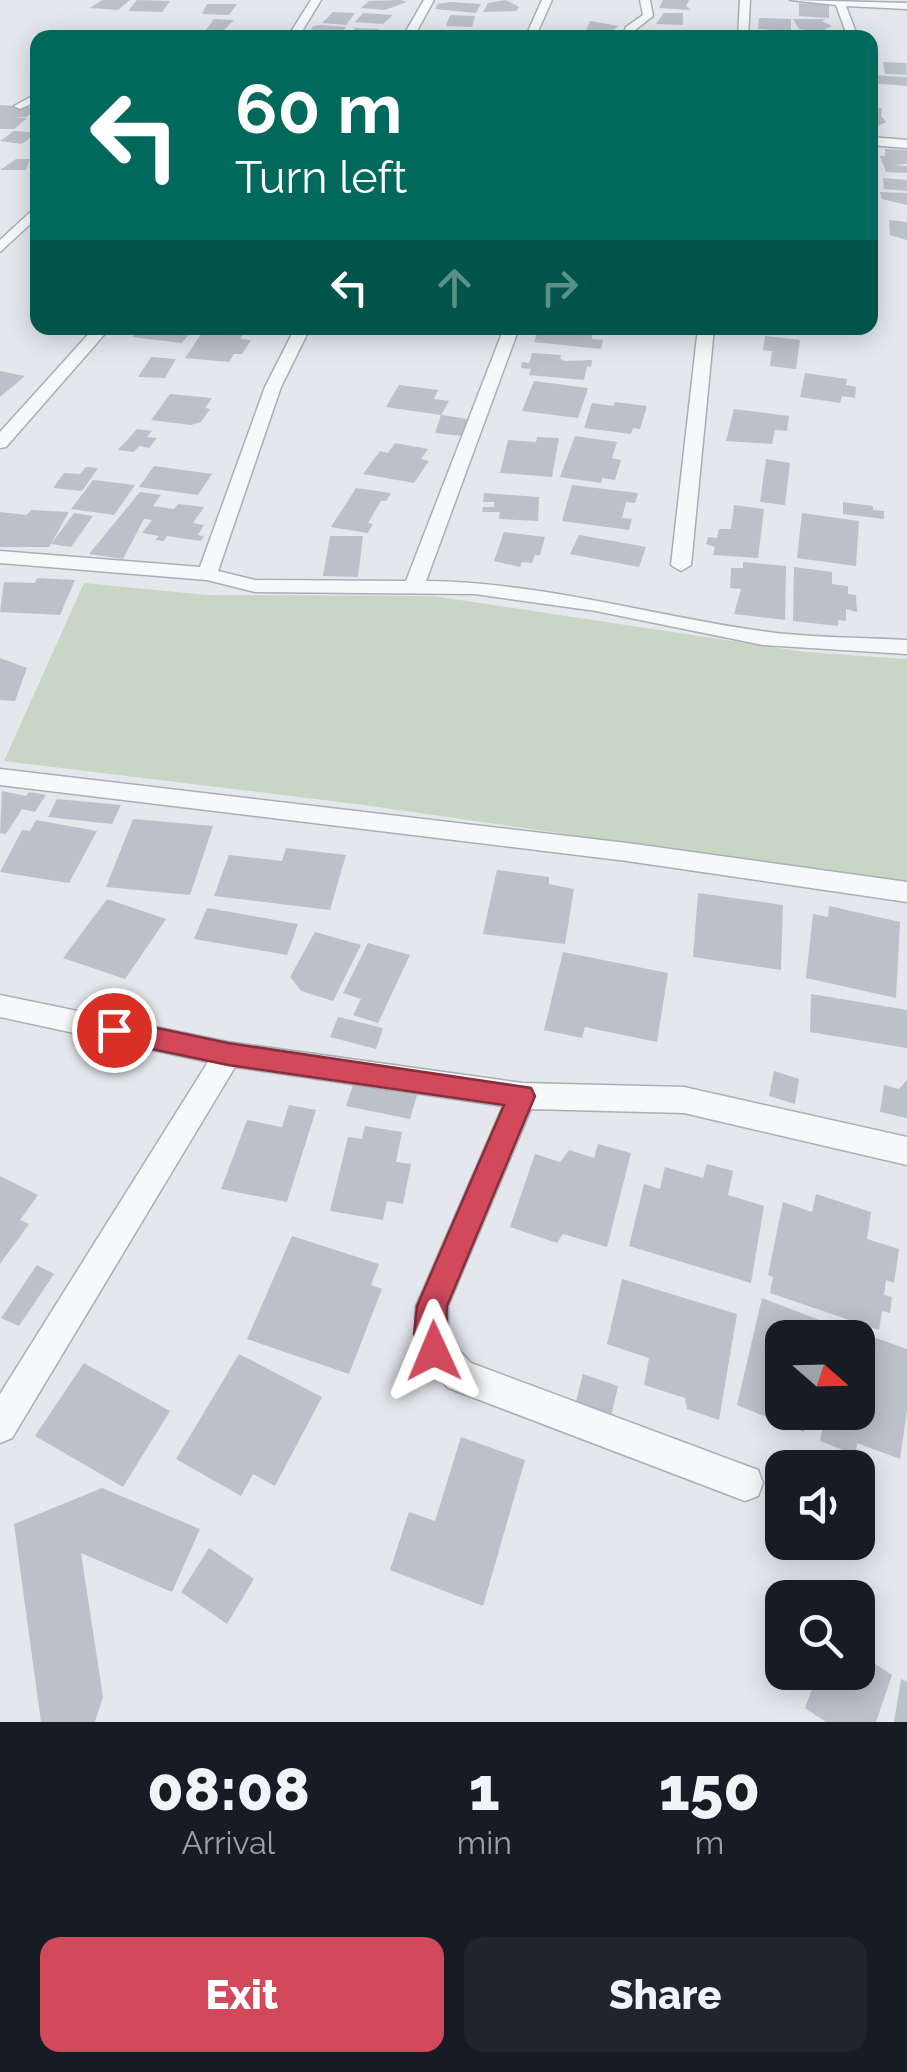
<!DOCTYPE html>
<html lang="en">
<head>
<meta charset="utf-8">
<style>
	:root { --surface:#171b24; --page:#20242c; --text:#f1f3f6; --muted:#9ea1a6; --accent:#d1495b }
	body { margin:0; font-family:Raleway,sans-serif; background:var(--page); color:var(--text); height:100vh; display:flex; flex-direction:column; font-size:38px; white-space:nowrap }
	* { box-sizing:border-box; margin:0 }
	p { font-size:32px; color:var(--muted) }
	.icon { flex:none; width:55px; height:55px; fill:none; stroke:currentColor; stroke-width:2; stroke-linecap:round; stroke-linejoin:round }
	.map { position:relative; height:1722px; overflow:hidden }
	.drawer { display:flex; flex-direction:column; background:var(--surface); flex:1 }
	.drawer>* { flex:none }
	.hud { position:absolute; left:30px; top:30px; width:848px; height:305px; border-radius:20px; box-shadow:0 5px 25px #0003; background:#00695c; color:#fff; overflow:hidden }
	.needle { width:65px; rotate:110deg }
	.tools { position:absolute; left:765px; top:1320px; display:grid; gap:20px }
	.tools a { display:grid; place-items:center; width:110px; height:110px; border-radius:20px; background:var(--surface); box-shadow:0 5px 25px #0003; font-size:50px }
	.pin { position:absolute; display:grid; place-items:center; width:85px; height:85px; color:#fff; margin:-42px; border:5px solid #fff; border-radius:50%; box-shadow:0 2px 10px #0007 }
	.me { position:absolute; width:110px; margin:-55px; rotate:359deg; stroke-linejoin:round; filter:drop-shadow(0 0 8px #0008) }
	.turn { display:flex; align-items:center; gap:35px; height:210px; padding:0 40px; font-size:45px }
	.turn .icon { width:130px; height:130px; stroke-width:2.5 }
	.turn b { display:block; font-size:70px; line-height:85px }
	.lanes { display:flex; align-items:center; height:95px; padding:0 40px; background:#0003; justify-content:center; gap:50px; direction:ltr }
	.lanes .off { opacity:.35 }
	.eta { display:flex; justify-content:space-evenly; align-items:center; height:170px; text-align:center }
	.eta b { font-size:60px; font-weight:800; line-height:70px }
	.primary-button { display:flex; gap:20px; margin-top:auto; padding:20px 40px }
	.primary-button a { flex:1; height:115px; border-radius:20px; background:var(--accent); color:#fff; font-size:40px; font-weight:800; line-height:115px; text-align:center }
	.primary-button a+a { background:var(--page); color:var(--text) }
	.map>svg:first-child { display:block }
</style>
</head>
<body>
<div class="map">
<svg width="907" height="1722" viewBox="0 0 907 1722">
	<rect width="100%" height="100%" fill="#e4e7ec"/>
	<path fill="#c9d6c5" d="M84,583L207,595L433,596L806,652L907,659V883L364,805L4,761Z"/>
	<path fill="#bbc0ca" d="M102,0H130L118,10L90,8Z
		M137,0L170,1L162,12L128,11Z
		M401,0L407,2L385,10L361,8L369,1Z
		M506,0L519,7L516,11L483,12L488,3Z
		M663,0H689L686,6L691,10L659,8Z
		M450,2L481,4L476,13L435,9L438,4Z
		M799,3L829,5V18L799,16Z
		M207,4H237L229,15L202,14Z
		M333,12L355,13L346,25L322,23Z
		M363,13L393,15L383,24L355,22Z
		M664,13H683V25L656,24Z
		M450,15L475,16L472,27L446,26Z
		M759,18L791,19V31L758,29Z
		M214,19L234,20L217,37L209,36L216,30H213L207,38H184L190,30L205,31Z
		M793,19H826L822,21L832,26L820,32L799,29Z
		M590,21L619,26L609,33H620L619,38L584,36Z
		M322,25L346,27L339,38L308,36L313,26Z
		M355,28L379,29L376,34H382L380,38L347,37Z
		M883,62L906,63L907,75L885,74Z
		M870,75L907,77V86L870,83Z
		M0,105L27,107L38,109L26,117H13L27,118L14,129H0Z
		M870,107L882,108L881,116L886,122L876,127V132H870Z
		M14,131H17L36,133L22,144L0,141Z
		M885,149L907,150V164L892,165L907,166V173L886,172L880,156H885Z
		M16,159H30L26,170H0Z
		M883,178L907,180V191L884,189Z
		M880,192L907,193V205L882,199Z
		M889,220L907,222V240L890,235Z
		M141,328H194L182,343L132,337Z
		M547,328H591L592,339L603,340L601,349L534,342L538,330Z
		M203,331L243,334L240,339L251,340L242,354H234L229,362L185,358Z
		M765,336L800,340L796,369L770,366L772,351L763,350Z
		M532,353L561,355L560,359L566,361L592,360L591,367L587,366L584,380L529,375L531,369L521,368L522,362L529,363Z
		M151,357L176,359L165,378L138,377Z
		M0,371L25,376L0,397Z
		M805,373L847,379L846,385L856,387L855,398L842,396L840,403L800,397Z
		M534,381L588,388L578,418L522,411Z
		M399,385L438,390L434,399L449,401L441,415L468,419L462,436L435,433L441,415L386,407Z
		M170,394L212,398L205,408L210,409L201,422L191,425L151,420Z
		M615,402L647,406L640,429L633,428L631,434L584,428L592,403L613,406Z
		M734,409L789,416L787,431L775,430L772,444L726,441Z
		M137,429L152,431L147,437L157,438L149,448L139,446L134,452L118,450Z
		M575,436L617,442L612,458L621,460L615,480L602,478L601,483L560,477Z
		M537,437L559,438L552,477L500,473L508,440L536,442Z
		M395,443L428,449L421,459L429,461L414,483L363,474L380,451L388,453Z
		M766,459L790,463L785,505L760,502Z
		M154,466L212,474L198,495L139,487Z
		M86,467L98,468L82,491L53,488L64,473L80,474Z
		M93,480L135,485L114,515L71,509Z
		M572,485L638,493L635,503L626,502L622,518L632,519L629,530L562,521Z
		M356,488L391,493L386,501H381L368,523L373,524L368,533L331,527Z
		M140,492L161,495L153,506L174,509L178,504L204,507L193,523L204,525L198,535L204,536L201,541L167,536L164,541L155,540L159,536L142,533L152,520L144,519L123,559L89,554Z
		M484,493L539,497L538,521L499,519L500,512H482L483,507H494V502H483Z
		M843,502L873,506V510L884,511V519L843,514Z
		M734,505L764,509L758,558L713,555L715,547L706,544L708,537L717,538L719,529H731Z
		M32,510L69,512L49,547H0V512L26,515Z
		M74,513L93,516L71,547L51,544Z
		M802,513L859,521L856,566L797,558Z
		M504,532L545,537L540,555H535L532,563L522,562L520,567L494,561Z
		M579,535L646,547L639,567L570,554Z
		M330,536H363L358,577L323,576Z
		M743,562L786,566L785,620L734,614L741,589L730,588L731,568H743Z
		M794,567L832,572V584L848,586V594L856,595L857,612L846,609V621L838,620V626L793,621Z
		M37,578L75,580L60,615L0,612L4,582L35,583Z
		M0,658L27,668L15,701L0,700Z
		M2,791L26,796L29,792L46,795L35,812L22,809L6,834L0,833Z
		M57,799L121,805L112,824L48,817Z
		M133,819L213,826L190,895L106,887Z
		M36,820L97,831L69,883L0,872L22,830L30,831Z
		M286,848L346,855L330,910L214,896L229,855L282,861Z
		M497,870L549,877V884L574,889L565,944L483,934Z
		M698,893L783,905L781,970L693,957Z
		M107,899L166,919L125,979L63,958Z
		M829,906L900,922L896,998L806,978L813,914L828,917Z
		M207,908L298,924L287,955L194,939Z
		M315,932L361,945L333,1001L301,991L290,977Z
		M368,943L410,955L378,1023L353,1015L361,999L343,993Z
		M563,952L668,973L657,1042L585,1027L582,1038L544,1030Z
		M811,994L907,1010V1048L810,1032Z
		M338,1017L383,1028L376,1049L330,1037Z
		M774,1071L799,1079L795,1104L769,1096Z
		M907,1080V1118L880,1112L884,1085L899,1089Z
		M354,1082L417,1095L410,1119L346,1106Z
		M289,1105L316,1110L287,1202L221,1189L247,1120L282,1127Z
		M365,1126L402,1132L396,1162L411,1164L403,1204L387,1201L383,1220L330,1211L348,1137L362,1139Z
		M598,1144L631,1153L607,1247L563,1234L557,1243L510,1227L535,1154L560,1162L569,1150L594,1158Z
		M707,1164L733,1171L728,1195L764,1206L751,1283L629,1246L644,1184L660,1189L665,1167L703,1178Z
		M0,1176L38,1195L20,1220L29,1224L0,1264Z
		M816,1194L871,1212L867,1239L899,1249L894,1283L886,1280L884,1295L892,1297L890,1313L882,1311L879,1330L770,1293L773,1277L768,1275L783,1202L812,1212Z
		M292,1236L379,1264L371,1285L382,1289L349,1374L247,1339Z
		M37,1265L54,1274L19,1326L1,1318Z
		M622,1279L737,1314L719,1420L687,1409L685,1398L644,1385L649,1358L607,1344Z
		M762,1298L827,1323L824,1338H782V1412H808L804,1432L737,1405Z
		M834,1323L907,1349V1410L900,1459L857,1443L856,1455L820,1441L824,1421L816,1418L817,1412H858V1338H831Z
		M239,1354L322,1397L275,1486L253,1474L241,1496L176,1459Z
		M84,1363L170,1411L123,1487L35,1436Z
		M583,1374L618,1386L610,1421L574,1409Z
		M461,1437L525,1460L483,1606L390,1570L409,1512L435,1521Z
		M102,1488L200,1529L172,1592L81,1553L103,1697L95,1722H41L14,1524Z
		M209,1548L254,1579L227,1624L181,1592Z
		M866,1658L892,1675L876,1722H826L805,1708L818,1672H848L858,1679Z
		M901,1679L907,1682V1722H894Z"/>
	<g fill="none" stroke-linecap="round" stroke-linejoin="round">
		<g stroke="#a9aeb7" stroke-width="3">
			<path id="street" d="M311,0H321L298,38H287Z
				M424,0H434L413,38H402Z
				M542,0H552L535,38H525Z
				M640,0H650L653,16L635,30L632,38H622L626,27L643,15Z
				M740,0H750L748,38H738Z
				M790,0L907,3V9L846,6L858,38H848L836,5Z
				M38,93V101L20,109L14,106Z
				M870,137L907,140V148L870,145Z
				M38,205V217L0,252V240Z
				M94,328H110L6,447L0,448V432Z
				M295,328H310L281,387L218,571L255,580L406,581L504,328H519L426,581C540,582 649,615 761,631C809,638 859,637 907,640V654L763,645L596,611L475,594L255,592L207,580L0,563V551L200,567L265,387Z
				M698,328H714L691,565L681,571L671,565Z
				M0,769L627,843L907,882V902L627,861L0,785Z
				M0,995L228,1042L522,1083L684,1087L907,1137V1165L684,1113L531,1109L448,1306V1338L471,1363L758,1470L763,1483L758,1496L745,1501L448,1388C423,1363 412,1342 416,1306L503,1106L235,1067L12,1438L0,1443V1394L208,1062L0,1017Z"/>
		</g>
		<use href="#street" fill="#f7f8fa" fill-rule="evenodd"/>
	</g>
	<path fill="#d1495b" stroke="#882f3b" stroke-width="2.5" d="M114,1019L228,1043L531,1088L535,1096L447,1306C445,1323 451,1348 445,1362L434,1367L424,1362L414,1334L417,1306L504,1105L228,1065L114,1041L105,1038L102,1030L105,1022Z"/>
</svg>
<div class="tools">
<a><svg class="needle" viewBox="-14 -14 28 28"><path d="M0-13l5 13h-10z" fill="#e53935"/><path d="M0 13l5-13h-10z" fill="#9ea1a6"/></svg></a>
<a><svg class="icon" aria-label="sound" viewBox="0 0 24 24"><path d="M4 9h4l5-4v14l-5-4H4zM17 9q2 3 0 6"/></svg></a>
<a><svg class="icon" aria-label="search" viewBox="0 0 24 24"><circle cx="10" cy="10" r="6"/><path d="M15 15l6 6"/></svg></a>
</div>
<div class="pin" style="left:114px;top:1030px;background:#d93025"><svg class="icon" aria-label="arrive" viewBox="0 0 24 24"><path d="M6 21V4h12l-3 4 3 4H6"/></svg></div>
<svg class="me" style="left:434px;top:1351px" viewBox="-20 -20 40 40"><path d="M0-17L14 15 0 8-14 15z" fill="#d1495b" stroke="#fff" stroke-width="4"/></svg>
<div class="hud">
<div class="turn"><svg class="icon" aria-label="left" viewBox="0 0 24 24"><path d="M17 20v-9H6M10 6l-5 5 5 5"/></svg><div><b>60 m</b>Turn left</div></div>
<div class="lanes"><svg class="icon" aria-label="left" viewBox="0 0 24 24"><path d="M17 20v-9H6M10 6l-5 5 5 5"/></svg><svg class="icon off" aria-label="ahead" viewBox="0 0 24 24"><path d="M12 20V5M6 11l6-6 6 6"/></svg><svg class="icon off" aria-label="right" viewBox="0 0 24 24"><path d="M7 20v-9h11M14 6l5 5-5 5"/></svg></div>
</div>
</div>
<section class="drawer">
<div class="eta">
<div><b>08:08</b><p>Arrival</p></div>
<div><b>1</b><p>min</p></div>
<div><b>150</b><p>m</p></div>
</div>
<div class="primary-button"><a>Exit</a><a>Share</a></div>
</section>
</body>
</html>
